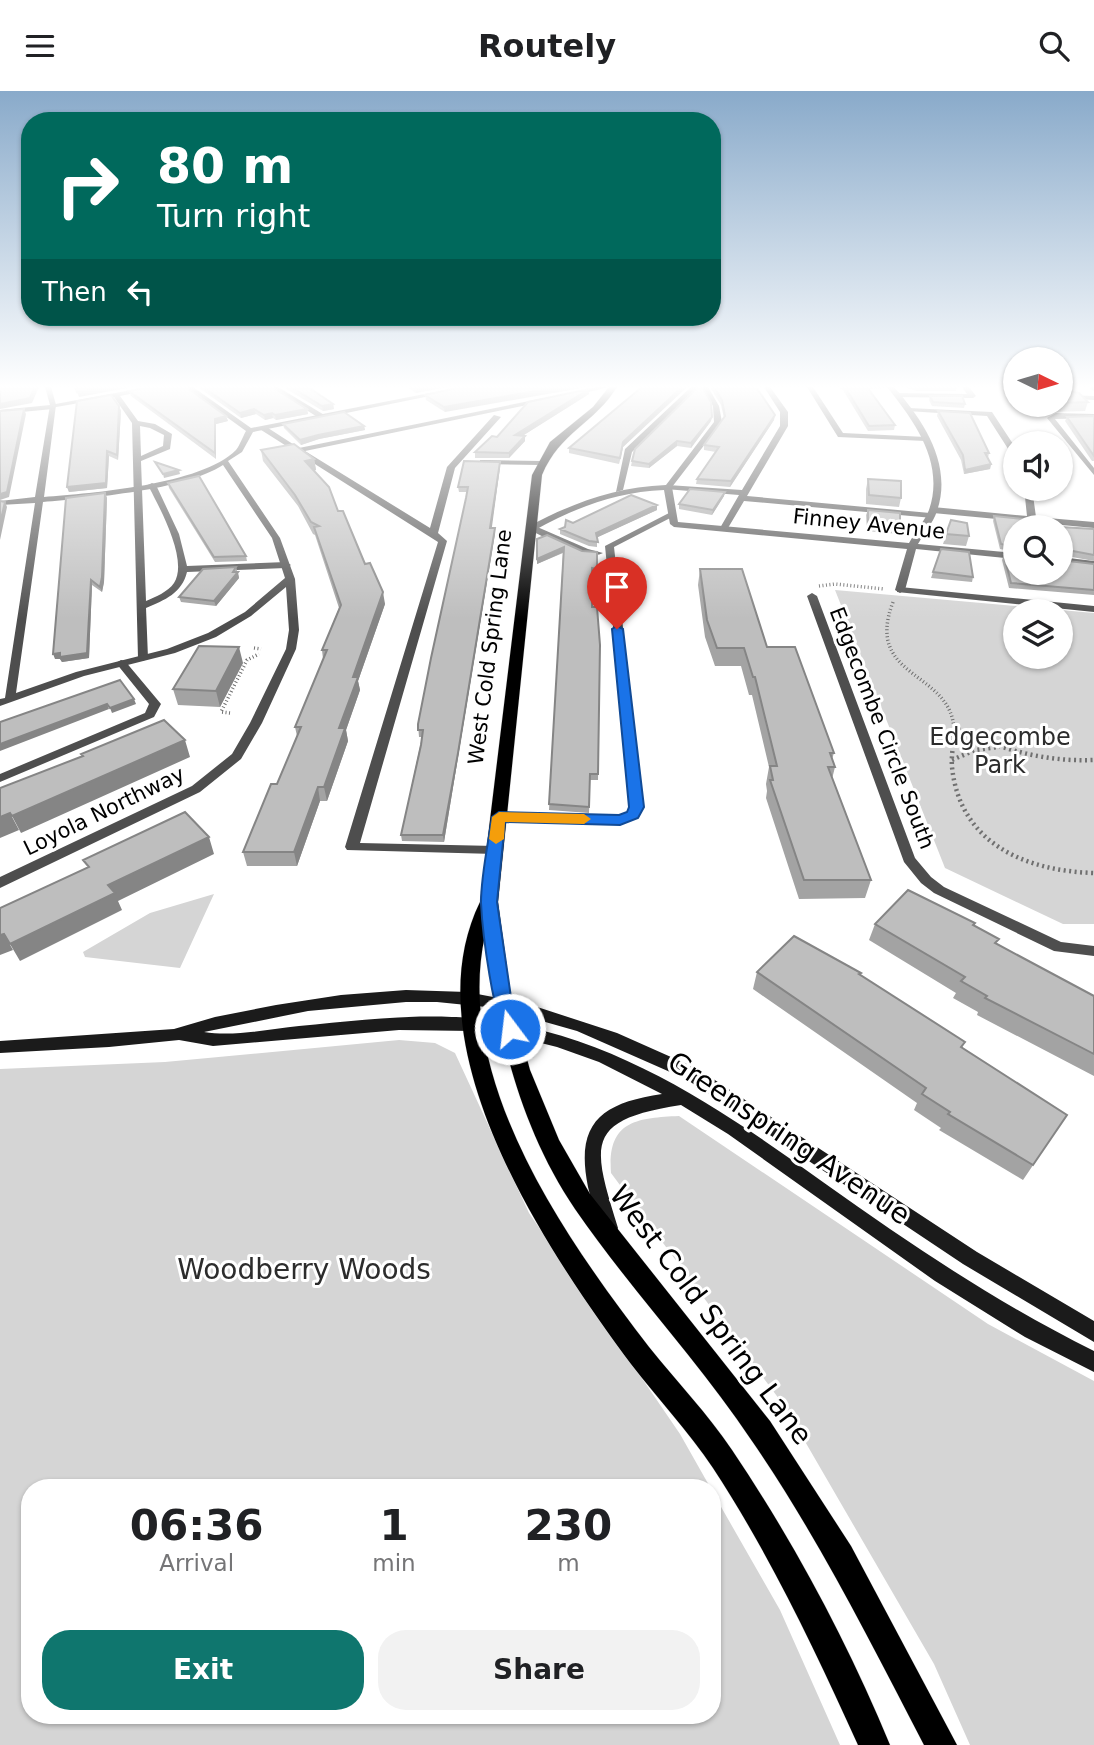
<!DOCTYPE html>
<html lang="en">
<head>
<meta charset="utf-8">
<style>
	:root { --surface:#fff; --page:#f2f2f2; --text:#202124; --muted:#757577; --accent:#0f766e }
	body { margin:0; font-family:"DejaVu Sans",sans-serif; background:var(--page); color:var(--text); height:100vh; display:flex; flex-direction:column; font-size:26px; white-space:nowrap }
	* { box-sizing:border-box; margin:0 }
	p { font-size:23px; color:var(--muted) }
	.icon { flex:none; width:38px; height:38px; fill:none; stroke:currentColor; stroke-width:2; stroke-linecap:round; stroke-linejoin:round }
	.map { position:relative; flex:1; overflow:hidden }
	.panel { position:absolute; left:21px; top:1388px; width:700px; height:245px; display:flex; flex-direction:column; background:var(--surface); border-radius:28px; box-shadow:0 2px 5px #0004 }
	.panel>* { flex:none }
	.top-card { position:absolute; left:21px; top:21px; width:700px; height:214px; border-radius:28px; box-shadow:0 2px 5px #0004; background:#00695c; color:#fff; overflow:hidden }
	.needle { width:46px; rotate:95deg }
	.controls { position:absolute; left:1003px; top:256px; display:grid; gap:14px }
	.controls a { display:grid; place-items:center; width:70px; height:70px; border-radius:50%; background:var(--surface); box-shadow:0 2px 5px #0004; font-size:35px }
	.pin { position:absolute; display:grid; place-items:center; width:60px; height:60px; color:#fff; margin:-72px -30px; border-radius:50% 50% 50% 0; rotate:-45deg; box-shadow:0 0 7px #0007 }
	.pin .icon { rotate:45deg }
	.me { position:absolute; width:77px; margin:-38px; rotate:345deg; stroke-linejoin:round; filter:drop-shadow(0 0 5px #0008) }
	.turn { display:flex; align-items:center; gap:24px; height:147px; padding:0 21px; font-size:32px }
	.turn .icon { width:91px; height:91px; stroke-width:2.5 }
	.turn b { display:block; font-size:49px; line-height:60px }
	.then { display:flex; align-items:center; height:66px; padding:0 21px; background:#0003; gap:14px; font-size:26px }
	.eta { display:flex; justify-content:space-evenly; align-items:center; height:119px; text-align:center }
	.eta b { font-size:42px; font-weight:700; line-height:49px }
	.button { display:flex; gap:14px; margin-top:auto; padding:14px 21px }
	.button a { flex:1; height:80px; border-radius:28px; background:var(--accent); color:#fff; font-size:28px; font-weight:700; line-height:80px; text-align:center }
	.button a+a { background:var(--page); color:var(--text) }
	header { display:flex; justify-content:space-between; align-items:center; height:91px; padding:0 21px; background:var(--surface); font-size:32px; font-weight:700 }
	.map>svg:first-child { display:block }
</style>
</head>
<body>
<header><svg class="icon" aria-label="menu" viewBox="0 0 24 24"><path d="M4 6h16M4 12h16M4 18h16"/></svg>Routely<svg class="icon" aria-label="search" viewBox="0 0 24 24"><circle cx="10" cy="10" r="6"/><path d="M15 15l6 6"/></svg></header>
<div class="map">
<svg width="1094" height="1654" viewBox="0 0 1094 1654">
	<rect width="100%" height="100%" fill="#fff"/>
	<path fill="#d5d5d5" fill-rule="evenodd" d="M835,499L1094,522V833H1063L945,777ZM1015,520H1060V565H1015Z
		M214,803L180,877L85,866L83,861L150,822Z
		M399,949L435,952L455,962L529,1122L680,1343L710,1396H30V1624H712V1400L780,1519L840,1654H0V978L165,971Z
		M679,1025L988,1233L1094,1290V1654H970L934,1573L785,1316L611,1082C607,1030 636,1027 679,1025Z"/>
	<g fill="none" stroke-linecap="round" stroke-linejoin="round">
		<g stroke="#dbdbdb" stroke-width="1">
			<path id="primary" d="M609,296H617C594,333 560,341 542,384L498,811L512,913L530,979L559,1049L590,1103L770,1330L851,1455L957,1654H924C870,1550 818,1446 752,1350C698,1269 630,1198 575,1118C520,1037 497,940 485,844C453,989 566,1148 649,1256C677,1291 708,1323 732,1359C794,1451 848,1552 890,1654H858C815,1559 770,1464 713,1377C688,1340 658,1308 631,1273C547,1160 409,956 480,811L532,384L550,351L593,316Z"/>
		</g>
		<path stroke="#707070" stroke-width="3.5" stroke-dasharray="1 2.5" stroke-linecap="butt" d="M819,495L835,493L884,498
			M893,511C863,589 953,579 954,640
			M254,557L261,558
			M230,622L221,621L247,569L259,563
			M953,636L962,640"/>
		<path stroke="#707070" stroke-width="4.5" stroke-dasharray="2 3.5" stroke-linecap="butt" d="M954,638C954,651 951,664 952,676C960,753 1026,780 1094,782
			M958,638C1002,659 1045,671 1094,669
			M952,669L975,659L997,656"/>
		<path fill="#4e4e4e" fill-rule="evenodd" d="M148,296H163L120,305L138,330L155,333L172,343L170,358L141,370L146,510C155,506 168,501 174,492C189,469 159,416 148,394L152,392L156,394L179,443L187,475L286,471L291,474L286,477L187,481C182,502 165,509 146,517L148,567L143,570L138,567L132,332L114,306L56,316L53,318L0,323V319L50,314ZM140,335L150,337L164,344L163,355L141,365Z
			M270,296H278L326,325L319,327Z
			M596,296H609L571,305L568,303Z
			M691,296H698L632,361L623,399L616,401L625,358Z
			M764,296H770L788,321V335L747,405L930,422L934,425L933,427L744,410L728,437L724,440L720,437L739,404L665,398V394H668L742,399L780,335V321Z
			M807,296H813L843,342L926,346L930,348L926,350L838,346Z
			M962,296H969L976,305L973,307L897,306L894,304L897,302L967,303Z
			M1060,299L1067,304L1094,305V309L1063,307Z
			M544,307L546,310L305,360L430,437L447,376L494,324L501,326L455,377L438,442L447,450L360,752L495,755L502,759L495,763L347,759L345,756L438,451L258,337L265,335L299,357Z
			M909,317L992,321L1015,356V364H1012L987,325L907,320Z
			M1056,322L1094,323V327L1055,328L1094,377V384L1047,327Z
			M483,369L541,370L545,372L541,374L480,373V369Z
			M1024,397H1032L1036,426L1094,431V437L933,422L929,419L933,416L1027,425Z
			M669,422L676,424L614,456L643,716C638,727 632,730 620,733L495,729L493,726L495,723L499,722L619,725L628,721L631,716L605,455Z
			M529,435H535L588,458L603,462C588,471 546,446 529,439Z
			M900,496L1094,515V521L897,501V497Z
			M121,569L125,570L161,613L154,626L0,691V683L145,622L149,613L116,572Z"/>
		<path fill="#4e4e4e" fill-rule="evenodd" d="M45,296H51L56,314L44,406C92,402 201,394 236,359C240,354 243,345 246,340L185,296H193L251,337L460,296H474L253,341L242,361L228,370L280,447L295,488L299,539L296,558L262,632L241,668L200,701L0,797V786L192,695L232,663L250,632L286,558L289,539L286,496L251,525L216,546L175,562L84,585L0,615V608L5,607L35,412L0,414V410L35,406L50,314ZM223,374L272,447L285,487L245,521L208,542L167,558L76,581L16,602L43,411C90,407 185,399 223,374Z
			M702,296H708L719,315L722,331L672,396L678,431L909,452C915,441 924,431 929,419C945,372 915,331 887,296H894C923,329 953,373 937,420C933,432 924,442 918,453L1015,462V468L916,458L905,499L900,502L895,499L907,458L674,436L670,433L664,399C616,401 577,416 535,439H529V435C573,412 615,396 666,394L714,331L713,315Z
			M1090,296H1094V300L1092,299Z
			M1060,466L1094,470V476L1060,472Z
			M812,502L817,505L915,767L931,786L944,796L1061,851L1094,855V865L1054,860L934,802L921,792L904,771L807,505Z"/>
		<path fill="#1b1b1b" fill-rule="evenodd" d="M406,899L467,901L525,912L617,942L698,978L977,1161L1094,1230V1251L963,1173L686,988L577,940L496,917L437,911H406L308,920L204,941C234,946 269,938 299,935C368,928 440,919 509,932C657,959 770,1056 890,1138C956,1183 1023,1225 1094,1260V1281L1025,1246L935,1190L728,1043L681,1014C584,1029 592,1053 618,1137L615,1143L609,1146L603,1143C596,1128 592,1112 588,1096C575,1032 601,1012 662,1003L599,971L557,956L509,944L473,940L399,939L213,955L179,949L109,956L0,962V950L174,938L215,926L276,914L341,904Z"/>
		<use href="#primary" fill="#000" fill-rule="evenodd"/>
	</g>
	<path fill="#a3a3a3" d="M198,296H272L307,318L308,323L276,329L273,327L265,329L256,323L241,327Z
		M283,296H308L333,313L334,318L323,320Z
		M407,296H446L416,302Z
		M462,296L445,321L426,309L425,304Z
		M642,296H687L623,356L619,373L569,362V357Z
		M710,296H756L774,329L730,396L696,393L697,388L716,361L704,359V354L724,327L721,314Z
		M839,296H885V297L868,298L895,334L894,339L868,340L843,299Z
		M904,296H957L956,300H917Z
		M1007,296H1015V307Z
		M1060,296H1070L1069,300L1088,311L1085,320L1051,321L1048,317L1022,316L1020,313H1060Z
		M129,300L226,325L228,330L216,333V368L131,305Z
		M589,303L522,345H525V350L509,367H475V361L497,346Z
		M930,305L965,313L964,317L932,315L929,309Z
		M119,315L121,320L118,369L109,365L107,397L69,401L67,396Z
		M938,320L989,362L988,367L991,373L990,378L964,383L961,369L937,325Z
		M1094,325V370H1092L1065,330L1067,326Z
		M711,330L691,357L677,355L649,377L631,375L632,370Z
		M283,333L364,335L365,339L319,348L301,354L284,337Z
		M261,359L314,368L316,379L314,380L338,420L385,513L358,590L360,599L346,639L348,650L327,710H320L297,775H247L243,761L277,693L297,645L295,636L323,568L322,559L339,517L315,444L313,443L298,415L263,370Z
		M500,376L491,437L495,442L444,751L402,750L401,744L422,646H419L418,633L467,401H459L458,396Z
		M868,388L901,407L899,416L866,413V398Z
		M168,392L246,465L247,470L215,471L169,397Z
		M105,402L107,407L104,491L102,501L92,494L89,567L62,571L60,568H55Z
		M724,405L712,424L679,418V413Z
		M657,414V419L597,446V456L589,455L560,443V438L573,432Z
		M868,419L900,438L899,443L867,440L866,424Z
		M994,425L1015,436V461L1000,458L993,430Z
		M951,429L969,445L966,455L943,453Z
		M1060,436L1094,438V470L1061,464Z
		M537,448L582,460L597,461V483H592V516L600,554L598,689H590L589,722L549,719L563,462L537,473Z
		M941,458L973,486L972,491L931,487Z
		M1004,464L1094,473V504L1009,497L1002,469Z
		M236,476L239,487L216,515L181,511L179,506Z
		M700,478L767,556L834,662L832,668L835,676L832,688L871,789L865,807L799,808L766,707L767,700L766,693L769,676L752,604H749L741,575H715L705,546L698,494Z
		M243,572L220,616L178,614L173,598Z
		M875,833L974,835L999,848L996,852L1094,905V985L977,924L978,921L953,907L956,902L869,849Z
		M757,881L861,882L860,884L965,951L962,957L1067,1024L1023,1089L939,1039L941,1037L914,1019L917,1012L753,898Z"/>
	<path fill="#858585" d="M35,296H39L32,312L0,318V313Z
		M105,296H133L79,306L77,301Z
		M420,296H446L416,302L415,297Z
		M559,296H587L445,321L444,316Z
		M682,296H687L623,356L619,373L623,351Z
		M589,298V303L516,349L515,344Z
		M333,313L334,318L323,320L322,315Z
		M119,315L121,320L118,369L117,364Z
		M24,318L26,323L9,406L0,409V403Z
		M254,318L256,323L241,327L240,322Z
		M307,318L308,323L276,329L275,324Z
		M272,322L273,327L265,329L264,324Z
		M775,324L774,329L730,396L731,390Z
		M226,325L228,330L216,333V368L215,362V328Z
		M712,326L711,330L691,357V352Z
		M364,335L365,339L319,348L301,354L300,349L318,344Z
		M525,345V350L509,367V362Z
		M677,350V355L649,377V373Z
		M107,360L109,365L107,397L69,401L67,396Z
		M314,368L316,379L307,381L305,370Z
		M500,371V376L491,443L490,437Z
		M991,373L990,378L964,383L965,379Z
		M179,379L180,383L164,387L163,383Z
		M725,401L724,405L712,424L713,419Z
		M105,402L107,407L104,491L102,501L100,496Z
		M5,411L7,416L0,449V432Z
		M657,414V419L596,447V442Z
		M495,437V442L444,751L443,744Z
		M564,456V461L537,473V468Z
		M238,481L239,487L216,515L214,510Z
		M91,489L92,494L89,567L62,571L60,568H55L53,563Z
		M383,501L385,513L358,590L360,599L346,639L348,650L327,710L324,696L353,586Z
		M239,556L243,572L220,616L216,600Z
		M134,608L136,613L112,622L110,617Z
		M107,613L109,618L0,660V653Z
		M185,649L190,666L21,742L12,725Z
		M318,696L320,710L297,775L294,761Z
		M10,722L19,739L0,747V726Z
		M209,746L214,763L118,810L122,819L20,870L10,853L108,794Z
		M4,843L13,859L0,864V844Z"/>
	<path fill="#bebebe" stroke="#858585" stroke-width="2" d="M7,296H35L30,307L0,313V297Z
		M75,296H105L77,301Z
		M150,296H186L226,325L215,328V362L129,300Z
		M203,296H272L307,318L275,324L272,322L264,324L254,318L240,322Z
		M291,296H308L333,313L322,315Z
		M462,296H559L444,316L425,304Z
		M642,296H682L623,351L620,367L569,357Z
		M698,296H702L711,311L712,326L691,352L677,350L649,373L632,370L635,358Z
		M714,296H756L775,324L731,390L697,388L719,356L704,354L725,325L722,309Z
		M845,296H867L895,334L869,335Z
		M1060,296H1063L1064,299L1079,302L1088,311L1060,312Z
		M589,298L515,344L525,345L509,362L475,361L492,345L497,346L528,311Z
		M111,304L119,315L117,364L107,360L106,392L67,396L77,310Z
		M930,305H962L965,313L933,311Z
		M24,318L7,401L0,403V320Z
		M938,320L970,322L989,362H985L991,373L965,379L963,364Z
		M344,321L364,335L318,344L300,349L283,333Z
		M1094,325V365L1067,326Z
		M294,353L314,368L305,370L329,396L338,420H343L365,473L370,472L383,501L353,586H358L339,637H345L324,696H318L294,761H243L271,693H277L301,636H295L327,559H322L341,514L314,436L319,435L311,431L295,404L261,359Z
		M464,370L500,371L490,437H495L458,662L443,744H401L421,654L423,639H418V633L431,567L466,407L468,396H458Z
		M155,371L179,379L163,383Z
		M199,385L246,465L214,466L168,392Z
		M868,388L901,390V407L869,404Z
		M690,398L725,401L713,419L679,413Z
		M105,402L102,486L100,496L91,489L87,562L60,566V562L53,563L66,407Z
		M631,404L657,414L596,442L598,451L589,450L560,438L565,436L566,429L573,432Z
		M0,410L5,411L0,432Z
		M868,419L900,422V438L868,435Z
		M994,425L1042,430V433L1057,436H1015V456L1001,453Z
		M951,429L967,432L969,445L946,443Z
		M1060,436L1094,438V464L1062,458L1060,466Z
		M547,444L582,460L597,461V478L592,477V516H597L600,554L598,683H590L589,716L549,713L564,456L537,468V448Z
		M941,458L969,461L973,486L933,481Z
		M1004,464L1015,465V481H1060V469L1094,473V499L1011,492Z
		M236,476L233,481H238L214,510L179,506L203,478Z
		M700,478H742L767,556H795L834,662H830L835,676H828L871,789H804L770,689H773L770,675H777L755,586H753L744,557H717L707,529Z
		M199,555L239,556L216,600L173,598Z
		M120,589L134,608L110,617L107,613L0,653V631Z
		M164,629L185,649L12,725L10,722L0,726V697L83,665L81,663Z
		M185,721L209,746L108,794L115,802L10,853L4,843L0,844V817L89,776L83,769Z
		M908,799L975,832L973,834L999,848L995,852L1094,905V963L985,907L987,905L961,890L965,886L875,833Z
		M794,845L861,882L859,883L965,951L961,956L1067,1024L1033,1074L948,1023L950,1021L922,1003L926,997L757,881Z"/>
	<linearGradient id="sky" x2="0" y2="1"><stop stop-color="#89aaca"/><stop offset="0.56" stop-color="#fff"/><stop offset="1" stop-color="#fff" stop-opacity="0"/></linearGradient>
	<rect width="1094" height="528" fill="url(#sky)"/>
	<path fill="#1a73e8" stroke="#114b97" stroke-width="2" d="M617,535L623,538L644,716L638,727L620,734L505,731L497,811L512,913L519,938L510,945C493,939 482,833 481,812C481,784 488,754 492,726L499,721L619,724L627,721L629,716L612,538Z"/>
	<path fill="#f59e0b" d="M499,721L584,723L591,728L584,733L505,731L504,748L496,753L489,748L492,726Z"/>
	<g text-anchor="middle" dominant-baseline="central" stroke-width="6" stroke-linejoin="round" paint-order="stroke">
		<g font-size="21" fill="#000" stroke="#fff">
			<text transform="translate(869 433) rotate(6)">Finney Avenue</text>
			<text transform="translate(490 556) rotate(-83)">West Cold Spring Lane</text>
			<text transform="translate(882 637) rotate(69)">Edgecombe Circle South</text>
			<text transform="translate(104 720) rotate(-26)">Loyola Northway</text>
		</g>
		<g font-size="24" fill="#2c2c2c" stroke="#fff">
			<text x="1000" y="646">Edgecombe<tspan x="1000" dy="28">Park</tspan></text>
		</g>
		<g font-size="28" fill="#000" stroke="#fff">
			<text transform="translate(789 1047) rotate(34)">Greenspring Avenue</text>
			<text transform="translate(711 1224) rotate(53)">West Cold Spring Lane</text>
		</g>
		<g font-size="28" fill="#2c2c2c" stroke="#fff">
			<text x="304" y="1178">Woodberry Woods</text>
		</g>
	</g>
</svg>
<div class="controls">
<a><svg class="needle" viewBox="-14 -14 28 28"><path d="M0-13l5 13h-10z" fill="#e53935"/><path d="M0 13l5-13h-10z" fill="#757577"/></svg></a>
<a><svg class="icon" aria-label="sound" viewBox="0 0 24 24"><path d="M4 9h4l5-4v14l-5-4H4zM17 9q2 3 0 6"/></svg></a>
<a><svg class="icon" aria-label="search" viewBox="0 0 24 24"><circle cx="10" cy="10" r="6"/><path d="M15 15l6 6"/></svg></a>
<a><svg class="icon" aria-label="layers" viewBox="0 0 24 24"><path d="M12 4l9 5-9 5-9-5zM3 14l9 5 9-5"/></svg></a>
</div>
<div class="pin" style="left:617px;top:538px;background:#d93025"><svg class="icon" aria-label="arrive" viewBox="0 0 24 24"><path d="M6 21V4h12l-3 4 3 4H6"/></svg></div>
<svg class="me" style="left:510px;top:938px" viewBox="-20 -20 40 40"><circle r="17" fill="#1a73e8" stroke="#fff" stroke-width="3"/><path d="M0-11L8 9 0 5-8 9z" fill="#fff"/></svg>
<div class="top-card">
<div class="turn"><svg class="icon" aria-label="right" viewBox="0 0 24 24"><path d="M7 20v-9h11M14 6l5 5-5 5"/></svg><div><b>80 m</b>Turn right</div></div>
<div class="then">Then<svg class="icon" aria-label="left" viewBox="0 0 24 24"><path d="M17 20v-9H6M10 6l-5 5 5 5"/></svg></div>
</div>
<section class="panel">
<div class="eta">
<div><b>06:36</b><p>Arrival</p></div>
<div><b>1</b><p>min</p></div>
<div><b>230</b><p>m</p></div>
</div>
<div class="button"><a>Exit</a><a>Share</a></div>
</section>
</div>
</body>
</html>
